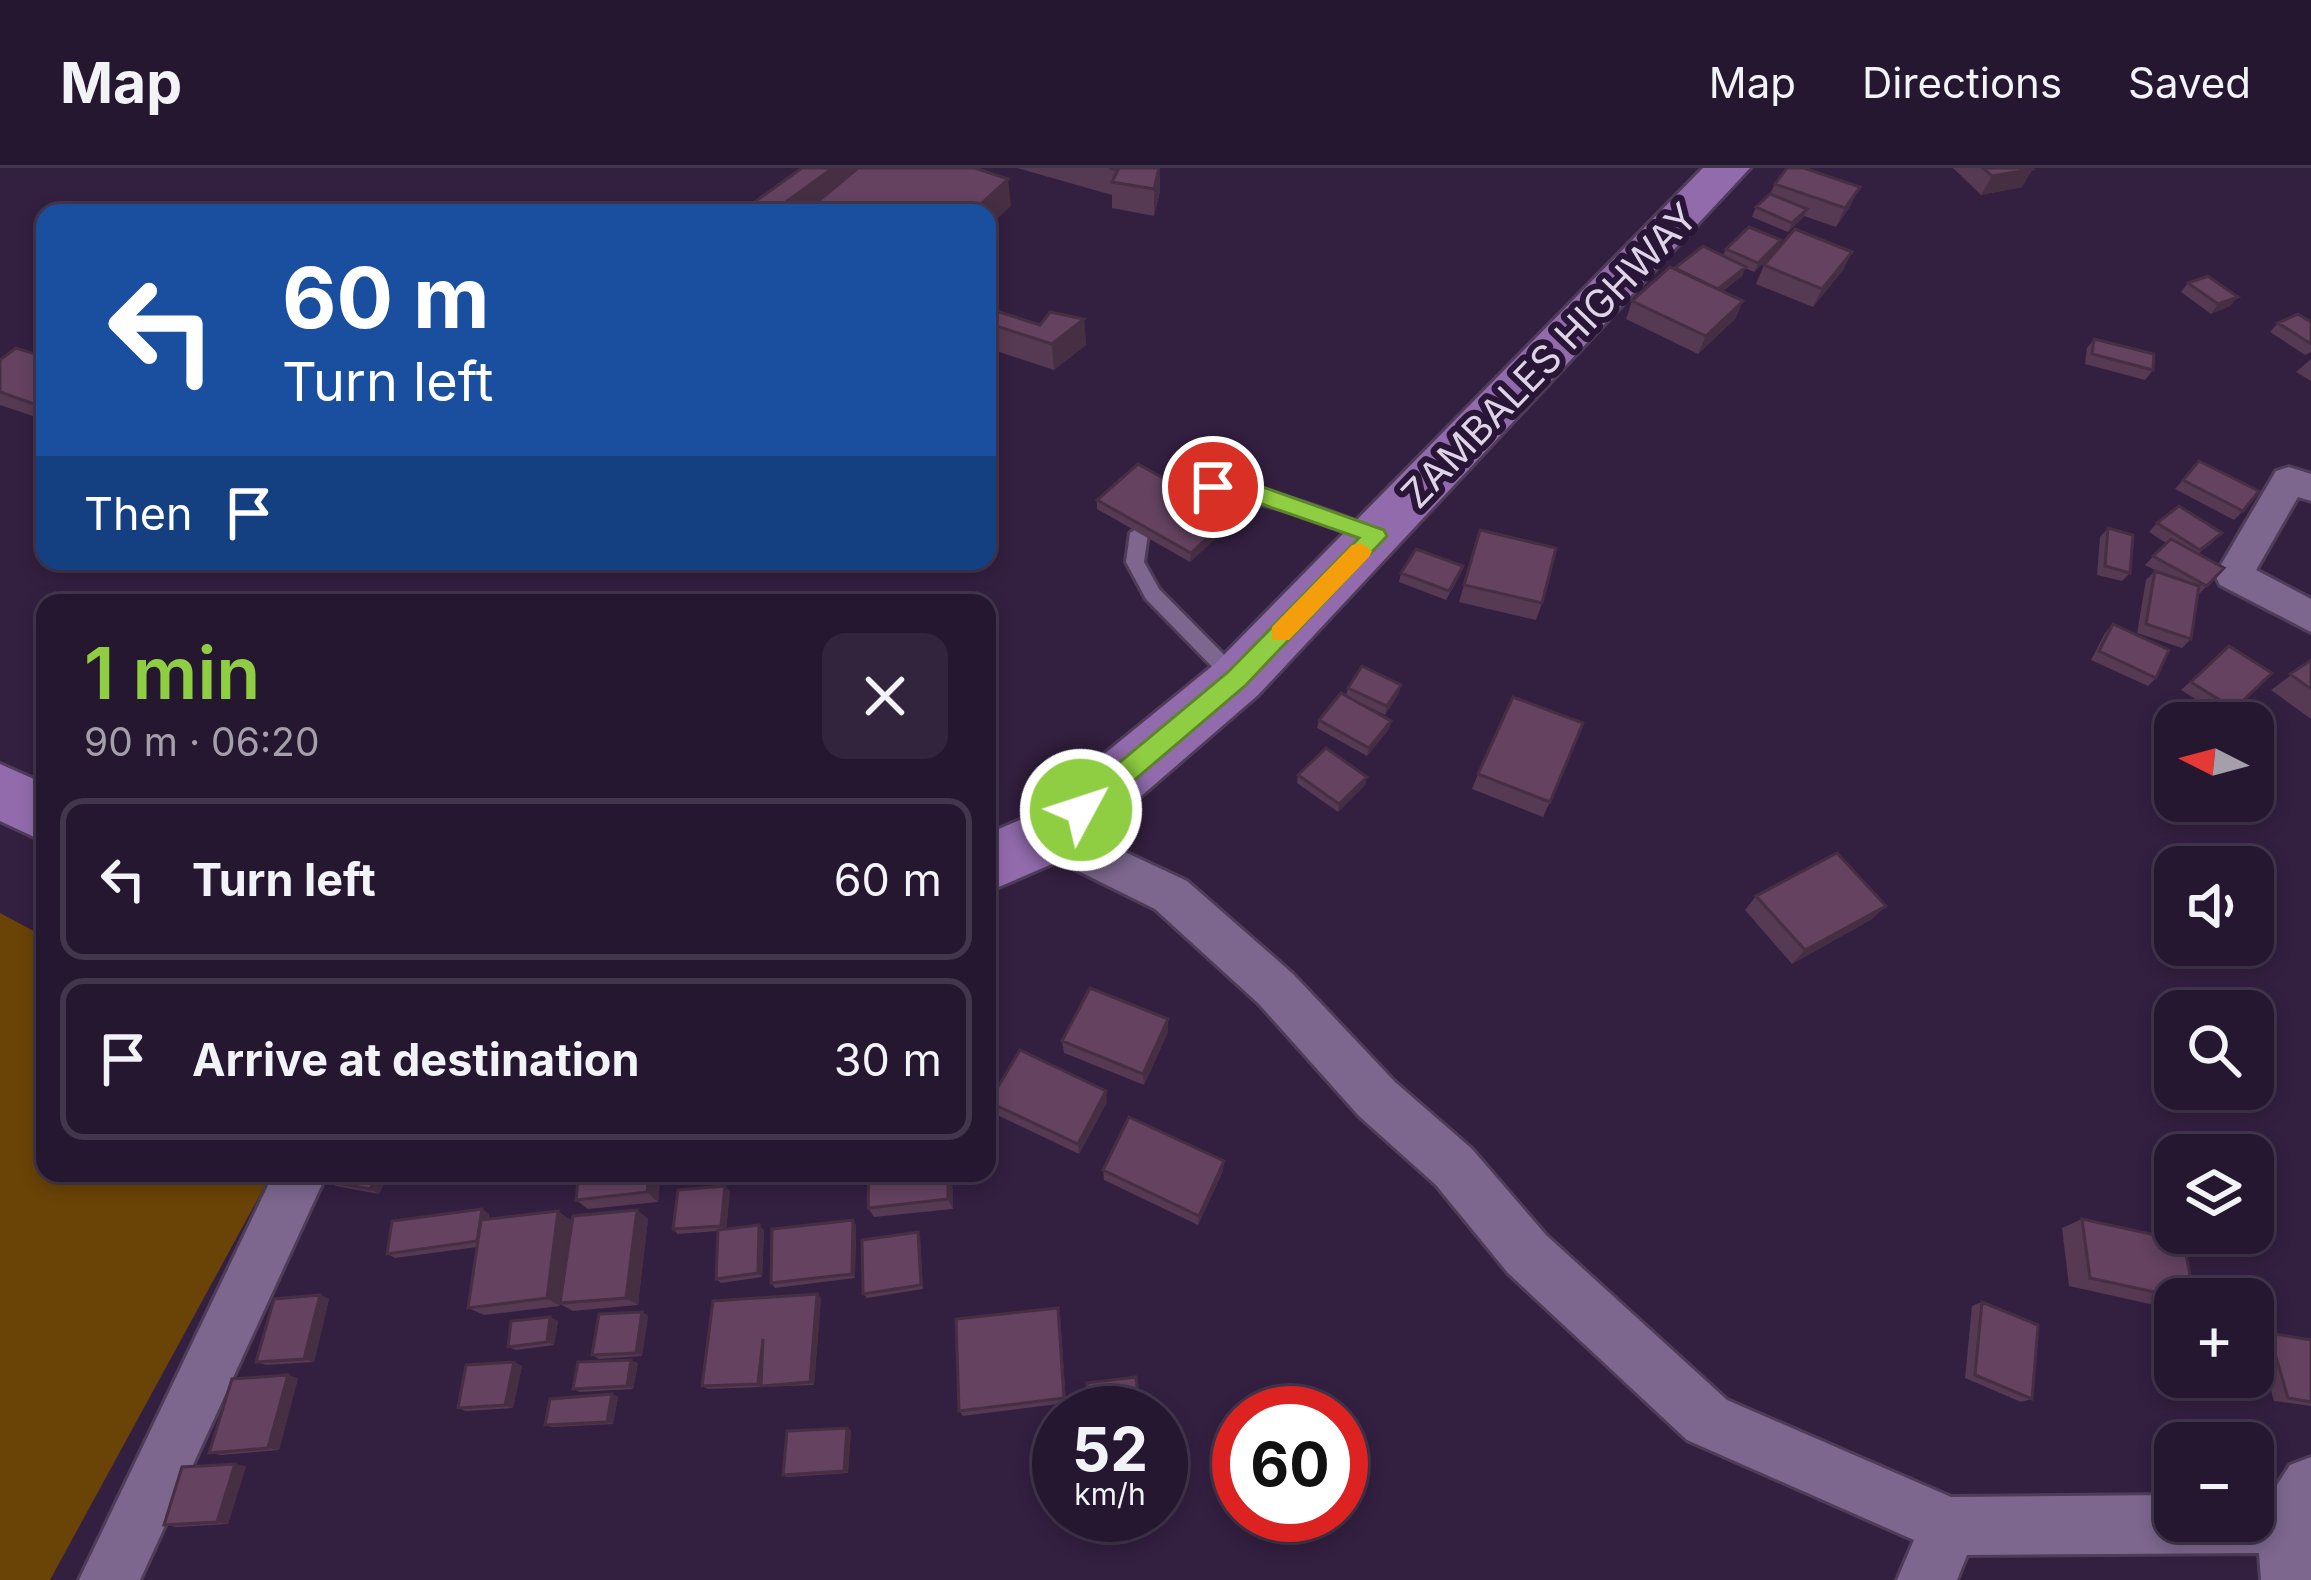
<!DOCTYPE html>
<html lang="en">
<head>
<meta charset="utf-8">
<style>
	:root { --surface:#261730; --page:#32243c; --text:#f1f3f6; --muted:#a49fab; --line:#42364c; --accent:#8fcd42 }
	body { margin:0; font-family:Inter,sans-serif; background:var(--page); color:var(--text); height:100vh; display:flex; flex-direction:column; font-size:45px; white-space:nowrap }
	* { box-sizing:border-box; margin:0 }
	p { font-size:39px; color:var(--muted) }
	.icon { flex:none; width:66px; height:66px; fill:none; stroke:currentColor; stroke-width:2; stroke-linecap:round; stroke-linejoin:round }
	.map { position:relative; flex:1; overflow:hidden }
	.drawer { position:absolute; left:36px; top:426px; width:960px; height:588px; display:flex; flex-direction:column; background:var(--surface); border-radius:24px; box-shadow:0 6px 18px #0003,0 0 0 3px var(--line) }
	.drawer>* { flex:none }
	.banner { position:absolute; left:36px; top:36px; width:960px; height:366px; border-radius:24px; box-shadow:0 6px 18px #0003,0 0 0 3px var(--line); background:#1a4fa0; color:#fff; overflow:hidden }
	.needle { width:78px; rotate:276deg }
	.buttons { position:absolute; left:2154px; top:534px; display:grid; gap:24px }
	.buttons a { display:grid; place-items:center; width:120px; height:120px; border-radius:24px; background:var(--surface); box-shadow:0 6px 18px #0003,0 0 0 3px var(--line); font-size:60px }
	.speed { position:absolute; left:1032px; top:1218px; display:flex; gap:24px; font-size:60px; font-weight:700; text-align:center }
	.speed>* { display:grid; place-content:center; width:156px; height:156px; border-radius:50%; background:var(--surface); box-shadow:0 6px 18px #0003,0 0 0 3px var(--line); line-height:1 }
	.speed small { font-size:30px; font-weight:400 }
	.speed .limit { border:18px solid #d22; background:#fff; color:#111 }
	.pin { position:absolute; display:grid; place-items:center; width:102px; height:102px; color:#fff; margin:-51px; border:6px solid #fff; border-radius:50%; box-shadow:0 3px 12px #0007 }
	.me { position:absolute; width:132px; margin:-66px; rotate:50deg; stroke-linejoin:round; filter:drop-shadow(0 0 9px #0008) }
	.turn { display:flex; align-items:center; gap:42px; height:252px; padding:0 48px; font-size:54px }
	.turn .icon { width:156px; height:156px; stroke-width:2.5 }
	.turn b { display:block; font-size:84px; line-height:102px }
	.then { display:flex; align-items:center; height:114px; padding:0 48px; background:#0003; gap:24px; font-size:45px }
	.round { display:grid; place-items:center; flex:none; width:126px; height:126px; border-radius:24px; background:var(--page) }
	.overview { display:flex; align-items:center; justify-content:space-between; height:204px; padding:0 48px }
	h1 { font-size:72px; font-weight:600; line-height:90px; color:var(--accent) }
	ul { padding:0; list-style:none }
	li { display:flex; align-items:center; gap:36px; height:162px; margin:0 24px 18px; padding:0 24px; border:6px solid var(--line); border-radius:24px }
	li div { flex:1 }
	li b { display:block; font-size:45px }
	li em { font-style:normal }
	header { display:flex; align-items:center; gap:72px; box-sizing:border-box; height:168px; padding:0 60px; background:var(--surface); border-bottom:3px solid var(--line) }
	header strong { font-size:57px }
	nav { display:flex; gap:66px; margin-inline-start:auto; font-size:42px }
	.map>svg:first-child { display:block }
</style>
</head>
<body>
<header>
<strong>Map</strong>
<nav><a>Map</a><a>Directions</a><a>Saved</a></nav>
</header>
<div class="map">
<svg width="2311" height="1412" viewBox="0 0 2311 1412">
	<rect width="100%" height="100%" fill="#331f40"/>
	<path fill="#6a4306" d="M0,745L45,769V1005H272L50,1412H0Z"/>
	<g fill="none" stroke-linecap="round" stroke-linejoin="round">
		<g stroke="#4e3c58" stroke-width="6">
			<path id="service" d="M1205,317C1267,318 1323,340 1381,363L1384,367L1375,373C1308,351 1252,323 1179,332L1170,326L1179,320Z
				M1139,359L1148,365L1144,394L1159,421L1243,506L1246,511L1243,516H1229L1146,431L1126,394L1130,365Z"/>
		</g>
		<g stroke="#4e3c58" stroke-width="6">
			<path id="minor" d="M2289,299L2311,306V333L2298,329L2256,402L2311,431V464L2220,417L2215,407L2276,303Z
				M1050,649L1187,713L1293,806L1395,914L1472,981L1546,1067L1727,1232L1951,1329L2175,1327V1353H2253V1326H2271L2290,1297L2311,1289V1412H2261L2259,1385L1967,1387L1957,1412H1897L1914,1372L1687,1272L1508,1105L1436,1017L1359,948L1259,836L1155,741L1034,681L1028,668L1034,655Z
				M274,1005H327L140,1412H79Z"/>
		</g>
		<g stroke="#4e3c58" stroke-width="6">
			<path id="primary" d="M1703,0H1750L1258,527L1073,687L987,724V666L1027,649L1216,495Z
				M0,596L45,616V674L0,653Z"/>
		</g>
		<use href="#service" fill="#7d678e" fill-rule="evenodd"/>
		<use href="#minor" fill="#7d678e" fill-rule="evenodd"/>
		<use href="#primary" fill="#926bad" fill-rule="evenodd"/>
	</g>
	<path fill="#563953" d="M1017,0H1160V23L1154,48L1112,40V27Z
		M1953,0H2032L2022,19L1981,27Z
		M1775,16L1851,37L1836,59L1804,48L1788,64L1752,49L1756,39L1770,26Z
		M1781,72L1777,82L1754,104L1745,100L1742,108L1723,123L1743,133L1735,151L1698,186L1626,151L1632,133L1723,87L1726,81Z
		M1852,84L1843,102L1813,139L1756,116L1764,97Z
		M2188,115L2230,138L2211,146L2181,124Z
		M987,140L1040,157L1084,151L1086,177L1054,202L987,180Z
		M2311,154V184L2305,187L2270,164L2278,155Z
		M2094,171L2153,202L2145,212L2085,196L2087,180Z
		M45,189V252L0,237V192Z
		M2311,191V213L2296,204Z
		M2199,293L2243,343L2234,352L2175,321Z
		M1097,332L1230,357L1190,394L1097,341Z
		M2157,355L2213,374L2198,386L2207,418L2198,427L2191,471L2182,480L2137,465L2146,412L2155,403L2159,404L2145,397L2166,375L2149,364Z
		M2108,360L2130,405L2122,413L2097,407L2100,369Z
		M1480,362L1542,435L1536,452L1459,434Z
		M1401,405L1460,407L1446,432L1399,414Z
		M2113,456L2156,510L2148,518L2091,492L2105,465Z
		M2229,478L2234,541L2224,549L2181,522Z
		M2311,492V551L2271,522Z
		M1348,520L1399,525L1385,547L1348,529L1391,553L1389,561L1367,588L1317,560L1319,552L1346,528Z
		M1478,606L1550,634L1543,649L1472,621Z
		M1298,607L1367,609L1365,617L1338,644L1297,615Z
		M1756,728L1886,738L1872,751L1792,796L1745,742Z
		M1168,851V864L1144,917L1064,885L1062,873Z
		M989,934H1107L1079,986L993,945Z
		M1103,1002L1223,1003L1198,1057L1104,1012Z
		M389,1005L379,1026L336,1018L327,1013Z
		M541,1005H661L658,1034L588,1041L576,1032L579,1008L547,1011Z
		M952,1005L953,1041L874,1049L868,1040Z
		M730,1023L726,1061L764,1062L762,1109L721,1115L716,1111L718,1063L678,1066L673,1061Z
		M482,1041L489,1046V1051L571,1052L564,1108L637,1042L648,1051L638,1137L573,1143L560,1136V1138L484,1147L468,1140L477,1079L395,1090L387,1086Z
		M2082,1051L2195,1131H2175V1140L2172,1141L2069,1118L2062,1060Z
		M856,1057L855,1110L775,1120L771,1115Z
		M920,1068L923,1121L867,1130L863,1126Z
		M817,1126L821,1130L814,1217L708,1221L702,1218Z
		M320,1127L329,1131L314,1194L266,1197L256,1194Z
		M1982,1134L2032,1231L2021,1234L1965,1210L1972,1138Z
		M642,1144L648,1148L642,1188L599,1191L592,1187Z
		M1060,1147L1066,1235L963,1248L959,1243Z
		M558,1153L554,1177L516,1182L508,1179Z
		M2269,1165L2311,1172V1238L2274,1233L2256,1169Z
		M514,1194L522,1198L513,1240L466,1243L458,1240Z
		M638,1195L633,1221L580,1224L573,1221Z
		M298,1210L279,1282L221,1287L209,1285Z
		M612,1226L618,1229L613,1256L552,1259L545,1257Z
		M851,1262L848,1305L787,1309L783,1307Z
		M246,1298L228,1356L177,1359L164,1357Z"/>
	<path fill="#462e43" d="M833,0H874L805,45H777L776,41Z
		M1160,0V23L1154,48V21Z
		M2033,1L2022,19L1981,27L1992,8Z
		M1008,11L1011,38L987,60V45H971Z
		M1860,19L1851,37L1836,59L1845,40Z
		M1807,41L1802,51L1788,64L1792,55Z
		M1781,72L1777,82L1754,104L1758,95Z
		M1852,84L1843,102L1813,139L1822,121Z
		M1746,99L1742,108L1713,131L1717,122Z
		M2238,129L2230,138L2211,146L2218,136Z
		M1743,133L1735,151L1698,186L1706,168Z
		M1084,151L1086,177L1054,202L1052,176Z
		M1231,348L1230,357L1190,394L1191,385Z
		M1401,517L1399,525L1385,547L1387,538Z
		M1391,553L1389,561L1367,588L1369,580Z
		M1367,609L1365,617L1338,644L1339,636Z
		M1886,738L1872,751L1792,796L1805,782Z
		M1168,851V864L1144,917L1143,906Z
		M1106,923L1107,934L1079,986L1078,976Z
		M1224,993L1223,1003L1198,1057L1199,1048Z
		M378,1005H389L379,1026L370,1021Z
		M649,1005H661L658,1034L647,1024Z
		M948,1005H952L953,1041L948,1031Z
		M725,1018L730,1023L726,1062L721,1058Z
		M482,1041L489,1046L485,1078L477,1073Z
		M637,1042L648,1051L638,1137L626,1130Z
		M558,1043L571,1052L560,1138L547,1130Z
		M853,1052L856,1057L855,1110L852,1106Z
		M759,1057L764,1062L762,1109L758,1105Z
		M918,1064L920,1068L923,1121L921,1117Z
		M817,1126L821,1130L814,1217L810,1214Z
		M320,1127L329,1131L314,1194L304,1191Z
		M1058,1140L1060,1147L1066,1235L1064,1230Z
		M642,1144L648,1148L642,1188L636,1185Z
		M550,1149L558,1153L554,1177L547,1174Z
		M631,1192L638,1195L633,1221L627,1218Z
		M514,1194L522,1198L513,1240L505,1237Z
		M288,1207L298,1210L279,1282L268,1280Z
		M612,1226L618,1229L613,1256L607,1254Z
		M847,1260L851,1262L848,1305L844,1303Z
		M235,1296L246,1298L228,1356L217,1354Z"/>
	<path fill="#644260" stroke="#462e43" stroke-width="3" d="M802,0H833L776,41L782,45H739Z
		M858,0H975L1008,11L971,45L805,44Z
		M1109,0H1159L1154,21L1112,14L1118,2Z
		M1787,0H1804L1860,19L1845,40L1775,16Z
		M1983,0H2032L2033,1L1992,8Z
		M1770,26L1807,41L1792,55L1756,39Z
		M1749,59L1781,72L1758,95L1726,81Z
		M1795,61L1852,84L1822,121L1764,97Z
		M1703,78L1746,99L1718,121L1675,100Z
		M1670,99L1743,133L1706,168L1632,133Z
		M2208,108L2238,129L2218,136L2188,115Z
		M987,140L1040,157L1050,144L1084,151L1052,176L987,155Z
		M2298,146L2311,154V176L2278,155Z
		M2094,171L2154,186L2153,202L2092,186Z
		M16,180L45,189V240L0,224V192Z
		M2199,293L2259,323L2243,343L2183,312Z
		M1138,296L1231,348L1191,385L1097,332Z
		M2179,338L2222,365L2200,382L2157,355Z
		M2108,360L2133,367L2130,405L2105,398Z
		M1480,362L1556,380L1542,435L1464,417Z
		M2171,371L2224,400L2207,418L2153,388Z
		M1416,381L1463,398L1449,423L1401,405Z
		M2155,403L2199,418L2191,471L2146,456Z
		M2113,456L2169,482L2156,510L2099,483Z
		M2229,478L2272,505L2234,541L2191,514Z
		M2311,492V521L2290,506Z
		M1362,498L1401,517L1387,538L1348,520Z
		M1341,525L1391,553L1369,580L1319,552Z
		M1513,529L1583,555L1550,634L1478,606Z
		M1326,580L1367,609L1339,636L1298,607Z
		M1837,685L1886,738L1805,782L1756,728Z
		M1090,820L1168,851L1143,906L1062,873Z
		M1020,882L1106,923L1078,976L989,934Z
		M1129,949L1224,993L1199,1048L1103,1002Z
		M331,1005H378L370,1021L327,1013Z
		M579,1005H649L647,1024L576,1032Z
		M869,1005H948V1031L868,1040Z
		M725,1018L721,1058L673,1061L678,1022Z
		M482,1041L477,1073L387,1086L392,1053Z
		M637,1042L626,1130L560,1135L573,1048Z
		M558,1043L547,1130L468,1140L481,1052Z
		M2082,1051L2183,1073L2195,1131H2186L2090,1110Z
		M853,1052L852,1106L771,1115L772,1061Z
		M759,1057L758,1105L716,1111L718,1062Z
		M918,1064L921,1117L863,1126L862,1072Z
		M817,1126L810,1214L761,1218L763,1171L758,1216L702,1218L713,1133Z
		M320,1127L304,1191L256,1194L274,1131Z
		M1982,1134L2038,1157L2032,1231L1975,1207Z
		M1058,1140L1064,1230L959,1243L956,1151Z
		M642,1144L636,1185L592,1187L599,1146Z
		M550,1149L547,1174L508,1179L511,1153Z
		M2269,1165L2311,1172V1234L2288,1230Z
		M631,1192L627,1218L573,1221L578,1194Z
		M514,1194L505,1237L458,1240L466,1197Z
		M288,1207L268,1280L209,1285L232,1211Z
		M1136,1209L1140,1245H1089L1087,1215Z
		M612,1226L607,1254L545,1257L550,1231Z
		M847,1260L844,1303L783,1307L787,1263Z
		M235,1296L217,1354L164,1357L182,1299Z"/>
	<path fill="#8fcd42" stroke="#5d852b" stroke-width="3" d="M1213,311L1260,318L1384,362L1387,368L1245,518L1090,650H1072L1068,642L1072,634L1228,504L1359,370L1250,332L1205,324V313Z"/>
	<path fill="#f59e0b" d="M1361,375L1372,383L1369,389L1289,472H1272V459L1352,377Z"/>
	<g text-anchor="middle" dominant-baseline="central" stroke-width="12" stroke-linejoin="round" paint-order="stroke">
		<g font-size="39" fill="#dfd3e8" stroke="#291536">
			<text transform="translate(1549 187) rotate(-46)">ZAMBALES HIGHWAY</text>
		</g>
	</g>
</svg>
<div class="buttons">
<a><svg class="needle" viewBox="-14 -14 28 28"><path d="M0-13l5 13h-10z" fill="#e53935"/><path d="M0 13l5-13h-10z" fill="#a49fab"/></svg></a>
<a><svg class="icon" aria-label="sound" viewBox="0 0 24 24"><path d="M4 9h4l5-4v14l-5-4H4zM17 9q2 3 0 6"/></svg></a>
<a><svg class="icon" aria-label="search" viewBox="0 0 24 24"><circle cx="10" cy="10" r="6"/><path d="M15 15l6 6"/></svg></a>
<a><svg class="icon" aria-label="layers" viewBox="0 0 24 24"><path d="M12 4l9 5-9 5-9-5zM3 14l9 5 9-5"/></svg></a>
<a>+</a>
<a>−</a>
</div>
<div class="speed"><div>52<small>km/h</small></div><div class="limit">60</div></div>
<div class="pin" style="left:1213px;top:319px;background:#d93025"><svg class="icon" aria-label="arrive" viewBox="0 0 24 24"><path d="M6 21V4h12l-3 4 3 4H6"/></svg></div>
<svg class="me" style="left:1081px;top:642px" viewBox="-20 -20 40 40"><circle r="17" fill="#8fcd42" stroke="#fff" stroke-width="3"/><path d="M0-11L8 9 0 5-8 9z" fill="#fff"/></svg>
<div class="banner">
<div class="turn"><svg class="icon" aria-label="left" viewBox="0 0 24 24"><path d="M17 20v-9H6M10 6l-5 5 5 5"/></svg><div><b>60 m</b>Turn left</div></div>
<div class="then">Then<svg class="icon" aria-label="arrive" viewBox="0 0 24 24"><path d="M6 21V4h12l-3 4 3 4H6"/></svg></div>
</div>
<section class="drawer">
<div class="overview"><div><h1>1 min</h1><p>90 m · 06:20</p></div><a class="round"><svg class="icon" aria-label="close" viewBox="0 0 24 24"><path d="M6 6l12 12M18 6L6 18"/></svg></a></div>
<ul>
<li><svg class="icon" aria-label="left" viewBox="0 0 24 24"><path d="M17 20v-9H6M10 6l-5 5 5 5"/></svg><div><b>Turn left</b></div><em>60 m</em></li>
<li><svg class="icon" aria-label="arrive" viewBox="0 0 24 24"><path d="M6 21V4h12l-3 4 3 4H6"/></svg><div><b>Arrive at destination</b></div><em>30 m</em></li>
</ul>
</section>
</div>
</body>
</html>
